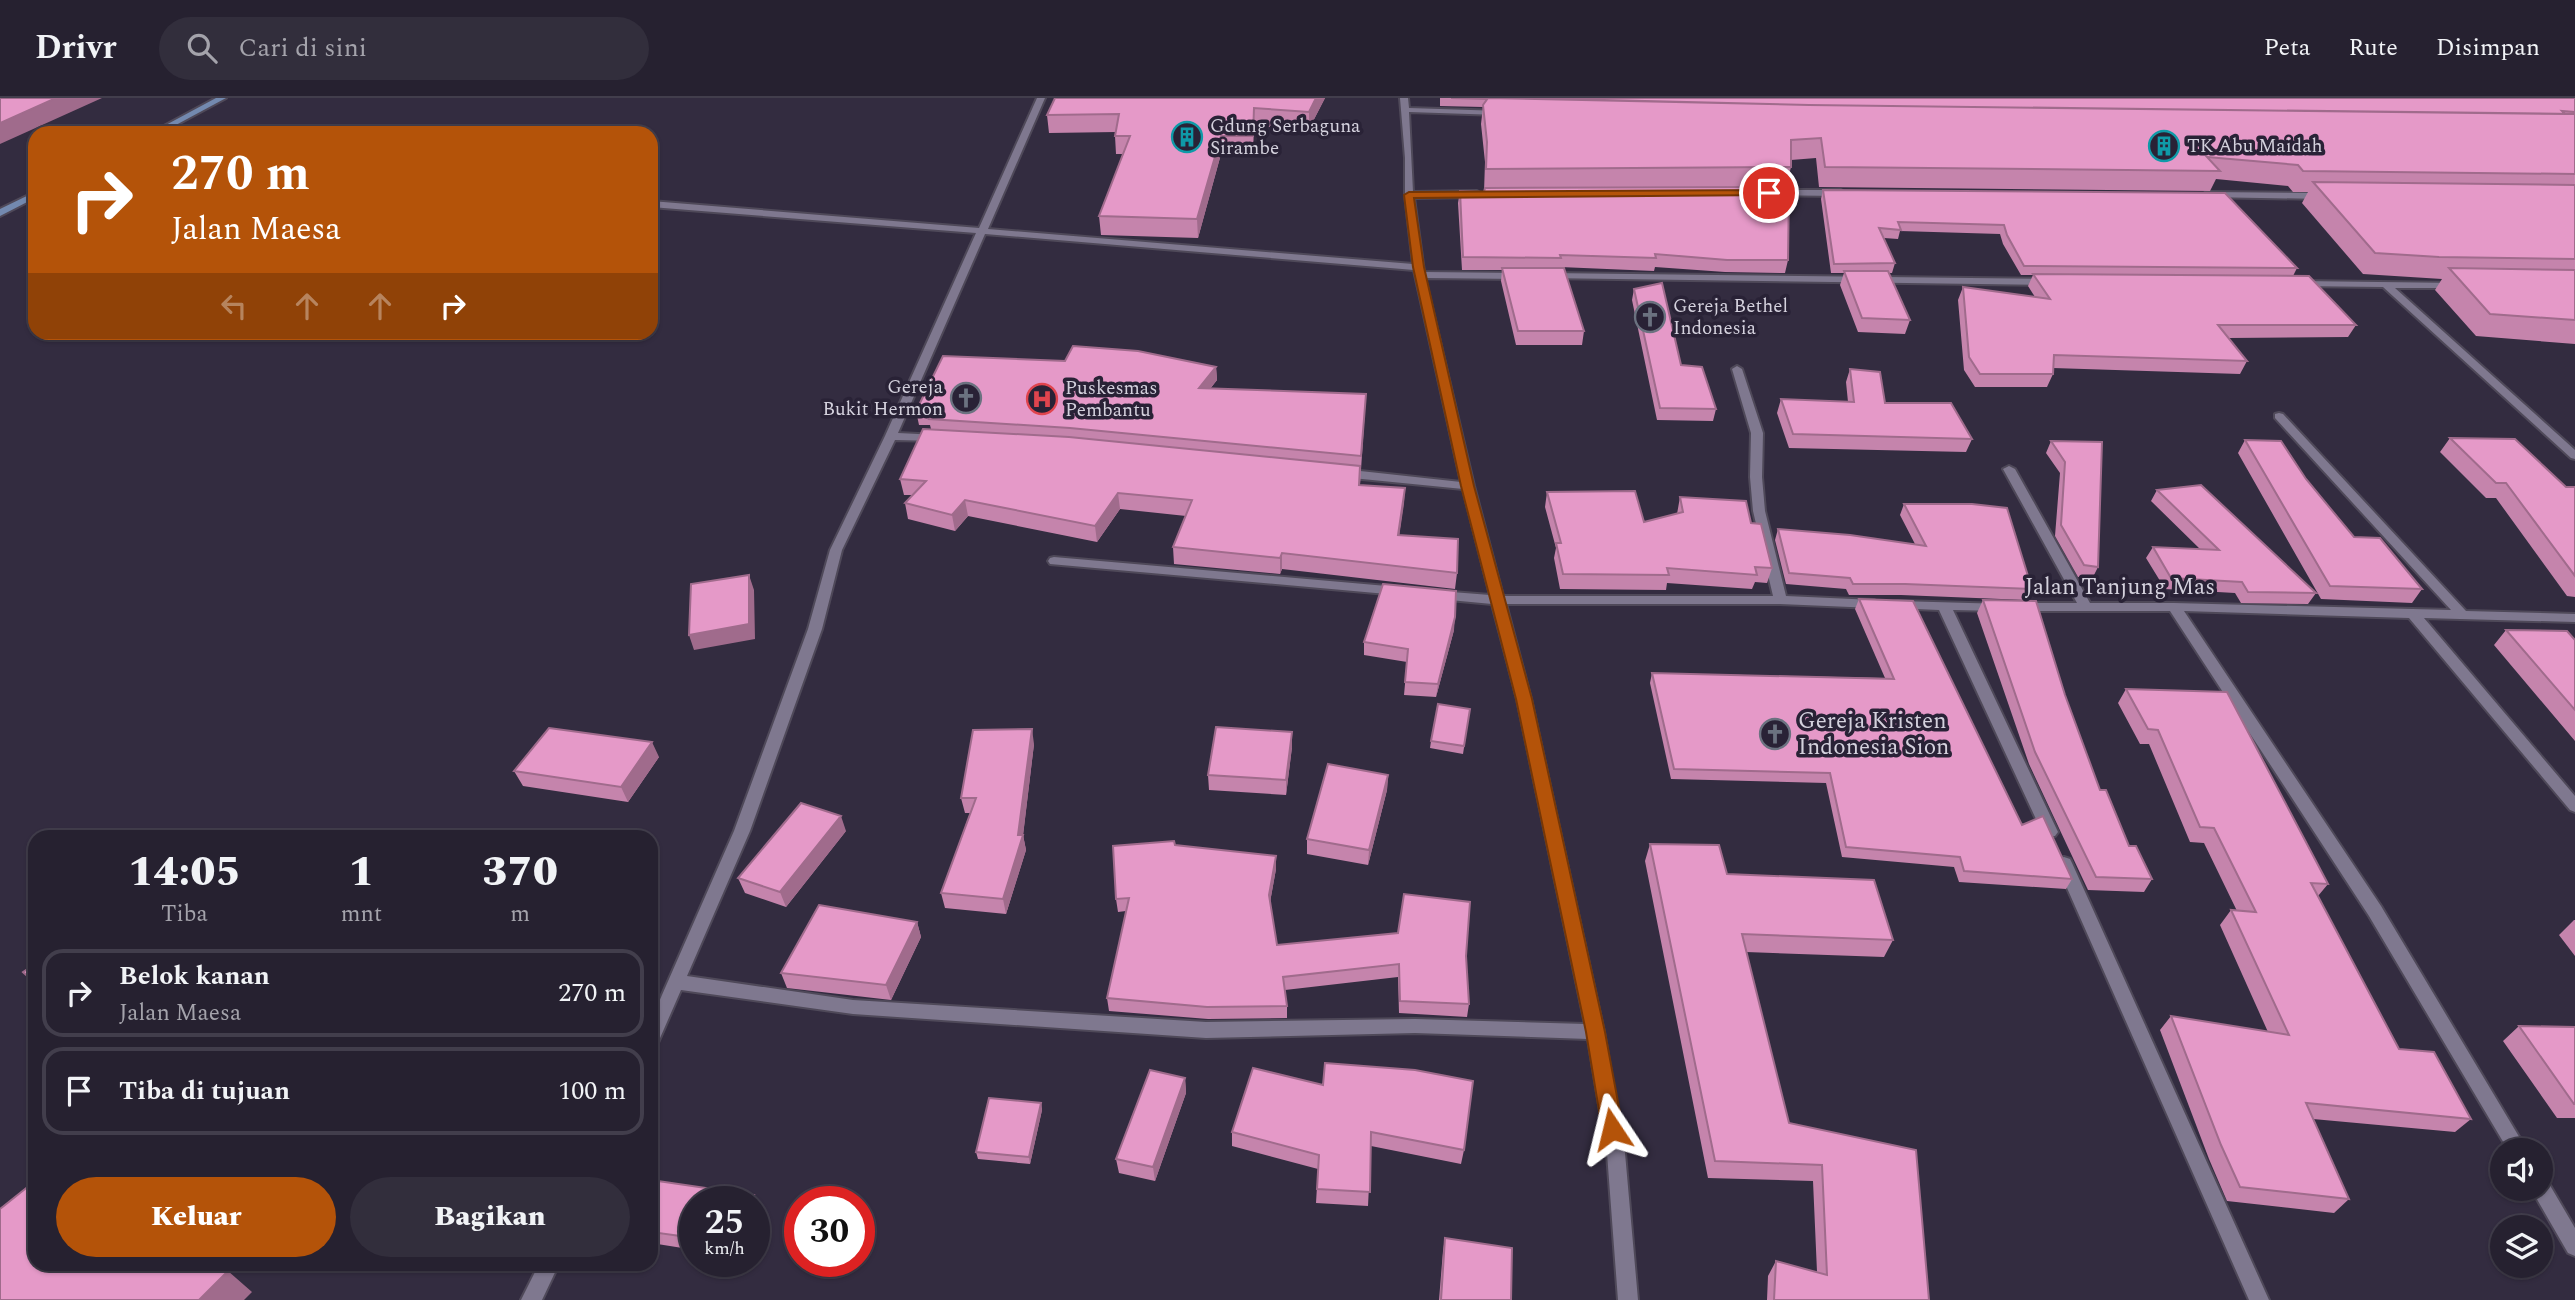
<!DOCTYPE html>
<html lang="id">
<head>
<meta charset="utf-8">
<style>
	:root { --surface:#262130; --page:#322e3c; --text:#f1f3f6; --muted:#a4a3ab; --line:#423e4c; --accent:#b45309 }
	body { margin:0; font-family:Spectral,serif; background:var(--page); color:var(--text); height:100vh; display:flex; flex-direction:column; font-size:26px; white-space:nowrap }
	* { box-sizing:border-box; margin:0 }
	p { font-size:23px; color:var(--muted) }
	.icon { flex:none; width:38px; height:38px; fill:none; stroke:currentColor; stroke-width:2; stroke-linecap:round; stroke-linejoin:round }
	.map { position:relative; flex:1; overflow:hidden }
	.panel { position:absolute; left:28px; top:732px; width:630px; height:441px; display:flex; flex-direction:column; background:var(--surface); border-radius:21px; box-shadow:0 2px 5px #0004,0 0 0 2px var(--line) }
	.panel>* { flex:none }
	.top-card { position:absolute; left:28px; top:28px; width:630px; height:214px; border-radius:21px; box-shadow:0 2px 5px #0004,0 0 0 2px var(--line); background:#b45309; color:#fff; overflow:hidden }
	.tools { position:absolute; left:2490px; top:1040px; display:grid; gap:14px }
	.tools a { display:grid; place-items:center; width:63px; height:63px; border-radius:50%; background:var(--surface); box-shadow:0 2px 5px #0004,0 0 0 2px var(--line); font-size:35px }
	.speed { position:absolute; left:679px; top:1088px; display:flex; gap:14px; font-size:35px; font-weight:700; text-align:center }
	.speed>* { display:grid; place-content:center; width:91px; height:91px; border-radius:50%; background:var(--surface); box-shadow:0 2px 5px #0004,0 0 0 2px var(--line); line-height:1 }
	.speed small { font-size:18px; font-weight:400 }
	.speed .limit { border:10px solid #d22; background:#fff; color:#111 }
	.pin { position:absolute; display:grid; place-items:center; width:60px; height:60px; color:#fff; margin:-30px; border:4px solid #fff; border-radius:50%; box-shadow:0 2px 7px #0007 }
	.me { position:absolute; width:77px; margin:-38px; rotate:350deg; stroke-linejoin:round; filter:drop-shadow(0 0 5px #0008) }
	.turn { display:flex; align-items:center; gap:24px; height:147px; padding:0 28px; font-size:32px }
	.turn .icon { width:91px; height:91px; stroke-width:2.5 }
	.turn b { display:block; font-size:49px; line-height:60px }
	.lanes { display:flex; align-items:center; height:66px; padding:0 28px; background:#0003; justify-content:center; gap:35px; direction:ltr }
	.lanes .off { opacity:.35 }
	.eta { display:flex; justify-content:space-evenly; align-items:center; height:119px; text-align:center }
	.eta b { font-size:42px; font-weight:800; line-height:49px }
	.primary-button { display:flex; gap:14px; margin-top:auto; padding:14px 28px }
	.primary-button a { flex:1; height:80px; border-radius:42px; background:var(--accent); color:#fff; font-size:28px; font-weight:800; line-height:80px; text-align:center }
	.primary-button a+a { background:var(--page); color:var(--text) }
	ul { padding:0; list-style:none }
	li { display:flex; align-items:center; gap:21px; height:88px; margin:0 14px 10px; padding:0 14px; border:4px solid var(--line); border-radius:21px }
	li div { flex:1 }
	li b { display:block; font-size:26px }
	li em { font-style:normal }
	header { display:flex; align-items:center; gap:42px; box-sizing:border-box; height:98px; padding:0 35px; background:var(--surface); border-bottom:2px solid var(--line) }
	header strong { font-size:33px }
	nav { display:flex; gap:38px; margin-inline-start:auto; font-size:24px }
	.search { width:490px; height:63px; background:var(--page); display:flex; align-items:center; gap:18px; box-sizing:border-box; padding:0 24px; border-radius:38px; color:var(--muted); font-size:26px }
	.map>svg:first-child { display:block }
</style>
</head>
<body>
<header>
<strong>Drivr</strong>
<div class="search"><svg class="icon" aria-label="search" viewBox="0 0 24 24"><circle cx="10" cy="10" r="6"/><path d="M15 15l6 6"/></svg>Cari di sini</div>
<nav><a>Peta</a><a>Rute</a><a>Disimpan</a></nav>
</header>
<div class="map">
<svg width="2575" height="1202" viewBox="0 0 2575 1202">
	<rect width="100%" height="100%" fill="#332c40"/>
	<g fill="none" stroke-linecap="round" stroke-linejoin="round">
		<g stroke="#4f4959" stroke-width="4">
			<path id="street" d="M1037,0H1045L988,131L1413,166L1405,97V60L1400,0H1408L1409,10L1502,13L1503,15L1499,17L1409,14L1413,94L1477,93L1481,96L1477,99L1414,100L1424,174L1520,175L1525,178L1520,181L1425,180L1474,388L1503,498H1773L1753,413L1750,379L1751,335L1732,271L1737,268L1742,271L1763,335L1762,379L1765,413L1786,498L1874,502L1881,506L1874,510L1780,506H1506L1531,601L1604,934L1625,1055L1638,1202H1618L1607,1055L1588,941L1415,935L1206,940L853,916L681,892L657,947L651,950V922L734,733L808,531L830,452L885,338L976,135L651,109V103L979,130ZM985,136L1414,172L1461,384L1342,371L1336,375L1342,379L1463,391L1490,497L1439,493L1433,497L1439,501L1492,506L1517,601L1585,926L1415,921L1206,924L853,902L687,878L750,733L822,531L842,452L895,342L938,343L944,340L938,337L898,335Z
				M1771,92H1841L1845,95L1841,98L1768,97L1767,95Z
				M2208,94L2324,95L2328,98L2324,101L2205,99V95Z
				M1547,175L2049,181L2054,184L2049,187L1544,180V176Z
				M2300,183L2458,185L2460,187L2455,190H2395L2575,352V361L2571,360L2383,189L2297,188V184Z
				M2279,315L2283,316L2466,513L2575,516V524L2424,520L2575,698V714L2570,712L2409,520L2184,513L2381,808L2527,1052H2508L2369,818L2170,513H2020L2013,509L2020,505H2077L2003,371L2009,368L2015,371L2090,505H2174L2451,512L2275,320V316Z
				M1054,459L1398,489L1404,493L1398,497L1050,466L1048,463L1050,460Z
				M1898,503L2005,506L2007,509L2000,513L1953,512L2058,734L2055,738H2045L2042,734L1939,512L1893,510L1891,507L1893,504Z
				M2064,759L2070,761L2072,765L2269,1202H2249L2056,765L2058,761Z
				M2541,1081L2548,1084L2575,1130V1158L2568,1155L2534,1096L2532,1090H2541Z
				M539,1166H559L542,1202H521Z"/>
		</g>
		<g stroke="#4f4959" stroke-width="4">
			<path id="secondary" d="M216,0H226L161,35H151Z
				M35,94V100L0,118V111Z"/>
		</g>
		<use href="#street" fill="#7f788f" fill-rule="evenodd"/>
		<use href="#secondary" fill="#7389af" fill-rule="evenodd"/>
	</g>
	<path fill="#c584ac" d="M1055,0H1325L1309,31L1254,28L1253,56H1221L1198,140L1101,137L1099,118L1123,56H1116L1115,38L1116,34L1049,35L1047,17Z
		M1440,0H2575V246L2476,238L2435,192L2442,181L2363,176L2302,105L2308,94H2293L2288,88L2216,81L2210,93L1819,89L1816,60L1791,62V69L1786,89L1788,162L1785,175L1725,174L1655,169L1654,173L1560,169L1584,233L1582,247H1516L1501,183L1502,172H1462L1458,105L1460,93L1484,94L1485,64L1481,26L1483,9L1440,8Z
		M1823,92L2297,170L2293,178L2356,227L2348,239L2228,240L2247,263L2240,276L2053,270V276L2047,289H1975L1964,272L1958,202L1963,189L2035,199L2028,188L2033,177H2021L2003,146L2000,136L1900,133L1898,141L1884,140L1895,165L1892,175H1889L1910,222L1905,236L1858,234L1840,187L1844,175H1831L1821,101Z
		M1634,191L1681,267L1716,311L1713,323L1657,322L1632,202Z
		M1216,269L1217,282L1210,291L1366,296L1360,387L1405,390L1399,438L1457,475L1455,491L1282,471L1280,476L1174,466L1173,449L1186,418L1120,411L1097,444L968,418L955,433L908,421L905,405L912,397H904L900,381L931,331L930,327H919L916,313Z
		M1850,271L1885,305L1972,341L1966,354L1789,350L1777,315L1781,301L1848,304L1846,284Z
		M2450,340L2566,389H2575V499L2567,498L2496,400H2486L2440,354Z
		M2245,342L2306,381L2354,439L2422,491L2412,505L2321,501L2238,355Z
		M2051,343L2102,344L2098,469L2092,481L2078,479L2055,438L2060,375L2046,355Z
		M2157,392L2316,495L2308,506L2241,505L2235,495L2165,491L2146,460L2153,449L2200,451L2151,403Z
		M1547,394L1644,424L1677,416L1680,399L1751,425L1772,470L1767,485L1755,484L1752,491L1667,485L1666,492L1560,491L1554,460L1556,450L1545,409Z
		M1904,406L2032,491L2026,502L1901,497H1849L1846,491L1786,486L1775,442L1778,431L1915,446L1900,417Z
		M1859,501L2022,727L2072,781L2066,791L1959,784L1954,769L1842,759L1826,685L1671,681L1650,585L1652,575L1885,580L1855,511Z
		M1983,502L2065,597L2100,692L2129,748L2152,781L2144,794L2088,792L2029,666L1977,515Z
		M1454,532L1436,599L1404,597L1407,564L1364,557V544Z
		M2506,532L2575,542V643L2494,547Z
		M2126,591L2328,786L2318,798L2399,951L2471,1021L2455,1034L2313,1021L2349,1101L2334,1115L2227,1103L2209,1061L2160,932L2171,918L2268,934L2220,827L2231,812L2237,813L2204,745L2190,744L2149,646H2140L2118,605Z
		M1470,611L1463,656L1430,650L1431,643Z
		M1034,646L1023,737L1026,752L1006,816L945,810L941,795L970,715H965L961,700Z
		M1292,649L1286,697L1209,692L1208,677Z
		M659,659L628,704L523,688L514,673Z
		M1388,677L1387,692L1368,767L1307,756V741Z
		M846,733L786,809L745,795L738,780Z
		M1650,746L1893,842L1884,859L1746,854L1789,1025L1929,1202H1767L1768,1178L1776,1163L1817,1174L1813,1083L1708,1080L1645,763Z
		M1175,747L1276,771L1270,804L1277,847L1466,858L1469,906L1467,919L1399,915L1398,879L1285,892L1287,908V920L1208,921L1109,913L1107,900L1126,813L1118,814L1116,801Z
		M2574,822H2575V858L2559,837Z
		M917,824L921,839L891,902L787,890L781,875Z
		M2519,928L2575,929V1020H2557L2503,943Z
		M1253,970L1464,1052L1461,1066L1371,1048L1368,1108L1316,1105L1318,1071L1232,1048V1034Z
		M1185,980L1186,995L1155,1083L1119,1075L1116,1061Z
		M1041,1005L1042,1012L1030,1066L978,1061L976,1054Z
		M651,1082L754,1097L762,1111L695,1104V1152L651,1145Z
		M1445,1140L1511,1202H1439L1443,1153Z"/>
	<path fill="#a06b8c" d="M56,0H102L0,46V25Z
		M1316,0H1325L1309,31V14Z
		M1221,38V56L1198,140L1197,121Z
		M1216,269L1217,282L1200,303L1199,290Z
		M1405,390L1404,406L1397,453L1398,437Z
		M1118,395L1120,411L1097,444L1095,428Z
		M965,402L968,418L955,433L952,417Z
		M1282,455V471L1280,476V460Z
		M749,477L754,492L755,541L694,552L689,537Z
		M1455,519L1454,532L1436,599L1438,586Z
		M1032,631L1034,646L1023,738V737L1026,752L1006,816L1003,801L1018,737Z
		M1292,634V649L1286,697V682Z
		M652,644L659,659L628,704L621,689Z
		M1388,677L1387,692L1368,767L1369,752Z
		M841,718L846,733L786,809L780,794Z
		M1276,758V771L1269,810V797Z
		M917,824L921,839L891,902L886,887Z
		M1185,980L1186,995L1155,1083L1153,1069Z
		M1041,1005L1042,1012L1030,1066L1029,1059Z
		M754,1097L762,1111L754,1127V1104H751Z
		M228,1173L252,1194L244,1202H199Z"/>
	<path fill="#e599c8" stroke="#a06b8c" stroke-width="2" d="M0,0H56L0,25Z
		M1055,0H1316L1309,14L1254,10L1253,38H1221L1197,121L1099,118L1130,38H1115L1119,16L1047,17Z
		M1451,0H1488L1487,1Z
		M1488,0L1809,7L2575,16V76L2303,73L2298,67L2207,59L2220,73L1825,69L1821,40L1791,42V69L1486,71L1487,44L1483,7Z
		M1521,0H2575V14L2562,13L2565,16L1809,7Z
		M2313,84L2575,87V161L2439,159L2375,155Z
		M1789,89L1788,162H1727L1655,156L1656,160L1560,157L1561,160L1463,159L1460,93L1484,94L1485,90Z
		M1823,92L2225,95L2297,170L2024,168L2007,137L2004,127L1898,124L1901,132L1879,130L1895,165L1834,166Z
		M1502,170H1564L1584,233H1518Z
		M2449,170L2575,172V222L2490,216Z
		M1844,173H1888L1910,222L1862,220Z
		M2033,176L2309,178L2356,227H2218L2247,263L2054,257L2053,276H1980L1969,259L1963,189L2050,201Z
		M1662,185L1681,267L1702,269L1716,311L1660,310L1634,191Z
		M1073,248L1138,253L1216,269L1199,290L1366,296L1361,358L1070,330L929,321L932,314L916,313L943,258L1065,263Z
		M1850,271L1880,274L1885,305H1951L1972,341L1793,336L1781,301L1854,304Z
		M923,331L1069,339L1360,368L1359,387L1405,390L1398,437L1458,441L1457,475L1282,455L1280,460L1173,449L1192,402L1118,395L1095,428L965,402L952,417L905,405L926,383L900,381Z
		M2450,340L2515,341L2566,389H2575V478L2506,385H2496Z
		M2245,342L2281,343L2306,381L2354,439L2380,440L2422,491L2330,488Z
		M2051,343L2102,344L2098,469L2084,467L2061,427L2065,364Z
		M2201,387L2316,495L2248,494L2242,484L2171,480L2153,449L2219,452L2157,392Z
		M1635,393L1644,424L1683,414L1680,399L1746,403L1751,425L1761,426L1772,470L1755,469L1757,477L1667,470L1669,477L1563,476L1556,445H1561L1547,394Z
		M1904,406H1972L2007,410L2032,491L1905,486H1853L1850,480L1789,475L1778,431L1850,437L1926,448Z
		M749,477V526L689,537L691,486Z
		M1383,486L1456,493L1455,519L1438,586L1405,584L1408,551L1364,544Z
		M1859,501L1913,503L2022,727L2043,718L2072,781L1964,773L1960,759L1846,749L1830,675L1674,671L1652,575L1894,581Z
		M1983,502L2036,503L2065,597L2100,692H2106L2129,748H2136L2152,781L2096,779L2035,654Z
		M2506,532L2567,533L2575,542V612Z
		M2126,591L2227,594L2328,786L2311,785L2399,951L2434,954L2471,1021L2306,1005L2349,1101L2240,1089L2221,1047L2171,918L2289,937L2231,812L2256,814L2214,730L2200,729L2158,632L2148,631Z
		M1438,606L1470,611L1464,648L1431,643Z
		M1216,629L1292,634L1286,682L1208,677Z
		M549,630L652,644L621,689L514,673Z
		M1032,631L1018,737H1023L1003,801L941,795L976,700H961L973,632Z
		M1328,666L1388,677L1369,752L1307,741Z
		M801,705L841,718L780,794L738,780Z
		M1174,743L1175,747L1276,758L1269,797L1277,847L1398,835L1404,796L1470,804L1466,858L1469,906L1400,903L1399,866L1283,879L1287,908L1207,909L1107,900L1129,800L1116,801L1113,748Z
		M1650,746L1719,747L1727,776L1874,782L1893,842L1742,836L1789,1025L1916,1052L1929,1202H1774L1776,1163L1827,1177L1822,1067L1715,1063Z
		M819,807L917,824L886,887L781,875Z
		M35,866V885L23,874Z
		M2519,928L2575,929V1006H2574Z
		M1325,965L1415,972L1473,983L1464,1052L1371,1034L1370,1094L1317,1091L1319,1057L1232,1034L1253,970L1323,987Z
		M1150,972L1185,980L1153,1069L1116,1061Z
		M989,1000L1041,1005L1029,1059L976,1054Z
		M651,1082L754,1097L751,1104H695V1140L651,1134Z
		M35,1083V1166H214L228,1173L199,1202H0V1111Z
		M1445,1140L1512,1150L1511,1202H1441Z"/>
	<path fill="#b45309" stroke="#753606" stroke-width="2" d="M1769,92L1774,95L1773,97L1414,100L1424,169L1474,388L1532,601L1605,934L1623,1031L1620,1038L1612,1040L1605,1038L1602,1031L1586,934L1516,601L1461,388L1413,169L1404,97L1409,94Z"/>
	<defs>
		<g id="building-ring" transform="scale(1.575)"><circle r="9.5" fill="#292236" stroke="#0f9aa8" stroke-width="1.5"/><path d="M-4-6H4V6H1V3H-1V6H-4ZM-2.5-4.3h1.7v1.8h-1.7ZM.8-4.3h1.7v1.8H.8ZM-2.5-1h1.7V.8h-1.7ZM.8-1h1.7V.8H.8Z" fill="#0f9aa8"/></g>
		<g id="church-ring" transform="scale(1.575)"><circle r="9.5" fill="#292236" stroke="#6b7280" stroke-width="1.5"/><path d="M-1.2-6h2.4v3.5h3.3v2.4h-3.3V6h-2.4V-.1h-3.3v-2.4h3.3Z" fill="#6b7280"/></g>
		<g id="hospital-ring" transform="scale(1.575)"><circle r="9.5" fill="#292236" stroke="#e0444e" stroke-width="1.5"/><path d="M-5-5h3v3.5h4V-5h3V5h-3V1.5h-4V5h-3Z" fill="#e0444e"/></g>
	</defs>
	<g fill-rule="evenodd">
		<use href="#building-ring" x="1187" y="39"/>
		<use href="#building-ring" x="2164" y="48"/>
		<use href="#church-ring" x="1650" y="219"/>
		<use href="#church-ring" x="966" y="300"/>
		<use href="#hospital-ring" x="1042" y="301"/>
		<use href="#church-ring" x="1775" y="636"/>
	</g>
	<g text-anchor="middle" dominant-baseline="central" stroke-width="7" stroke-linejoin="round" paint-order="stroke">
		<g font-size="19" fill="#d4d1dd" stroke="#292236" text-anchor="start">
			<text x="1210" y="28">Gdung Serbaguna<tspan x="1210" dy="22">Sirambe</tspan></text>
			<text x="2187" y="48">TK Abu Maidah</text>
			<text x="1673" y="208">Gereja Bethel<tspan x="1673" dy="22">Indonesia</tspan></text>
			<text x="943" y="289" text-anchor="end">Gereja<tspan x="943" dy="22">Bukit Hermon</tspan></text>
			<text x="1065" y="290">Puskesmas<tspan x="1065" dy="22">Pembantu</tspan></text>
		</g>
		<g font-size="23" fill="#d4d1dd" stroke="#292236">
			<text x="2120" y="489">Jalan Tanjung Mas</text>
		</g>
		<g font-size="23" fill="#d4d1dd" stroke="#292236" text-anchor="start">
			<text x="1798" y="623">Gereja Kristen<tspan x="1798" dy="26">Indonesia Sion</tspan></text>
		</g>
	</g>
</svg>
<div class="tools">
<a><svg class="icon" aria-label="sound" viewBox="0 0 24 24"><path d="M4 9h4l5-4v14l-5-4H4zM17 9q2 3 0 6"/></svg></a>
<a><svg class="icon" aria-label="layers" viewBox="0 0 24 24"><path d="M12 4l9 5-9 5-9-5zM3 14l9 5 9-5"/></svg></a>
</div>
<div class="speed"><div>25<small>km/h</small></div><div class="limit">30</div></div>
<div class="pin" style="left:1769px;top:95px;background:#d93025"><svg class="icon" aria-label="arrive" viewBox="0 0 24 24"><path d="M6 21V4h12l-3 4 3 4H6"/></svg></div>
<svg class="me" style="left:1612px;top:1031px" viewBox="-20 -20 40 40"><path d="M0-17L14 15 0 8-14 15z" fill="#b45309" stroke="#fff" stroke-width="4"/></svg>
<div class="top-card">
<div class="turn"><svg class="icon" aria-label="right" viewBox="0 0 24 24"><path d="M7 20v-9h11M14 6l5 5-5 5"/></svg><div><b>270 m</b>Jalan Maesa</div></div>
<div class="lanes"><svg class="icon off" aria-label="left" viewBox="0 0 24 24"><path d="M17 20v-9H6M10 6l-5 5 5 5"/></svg><svg class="icon off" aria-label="ahead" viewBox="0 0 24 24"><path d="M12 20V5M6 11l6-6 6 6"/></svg><svg class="icon off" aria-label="ahead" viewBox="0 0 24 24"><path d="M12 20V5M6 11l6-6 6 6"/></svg><svg class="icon" aria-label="right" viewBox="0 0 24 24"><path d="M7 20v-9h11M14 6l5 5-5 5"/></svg></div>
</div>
<section class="panel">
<div class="eta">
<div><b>14:05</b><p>Tiba</p></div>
<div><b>1</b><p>mnt</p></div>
<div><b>370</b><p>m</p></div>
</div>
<ul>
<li><svg class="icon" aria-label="right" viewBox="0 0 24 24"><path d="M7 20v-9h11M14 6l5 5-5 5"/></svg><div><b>Belok kanan</b><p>Jalan Maesa</p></div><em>270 m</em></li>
<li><svg class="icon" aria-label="arrive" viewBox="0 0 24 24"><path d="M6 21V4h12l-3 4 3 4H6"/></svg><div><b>Tiba di tujuan</b></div><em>100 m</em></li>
</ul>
<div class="primary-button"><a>Keluar</a><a>Bagikan</a></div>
</section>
</div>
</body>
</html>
